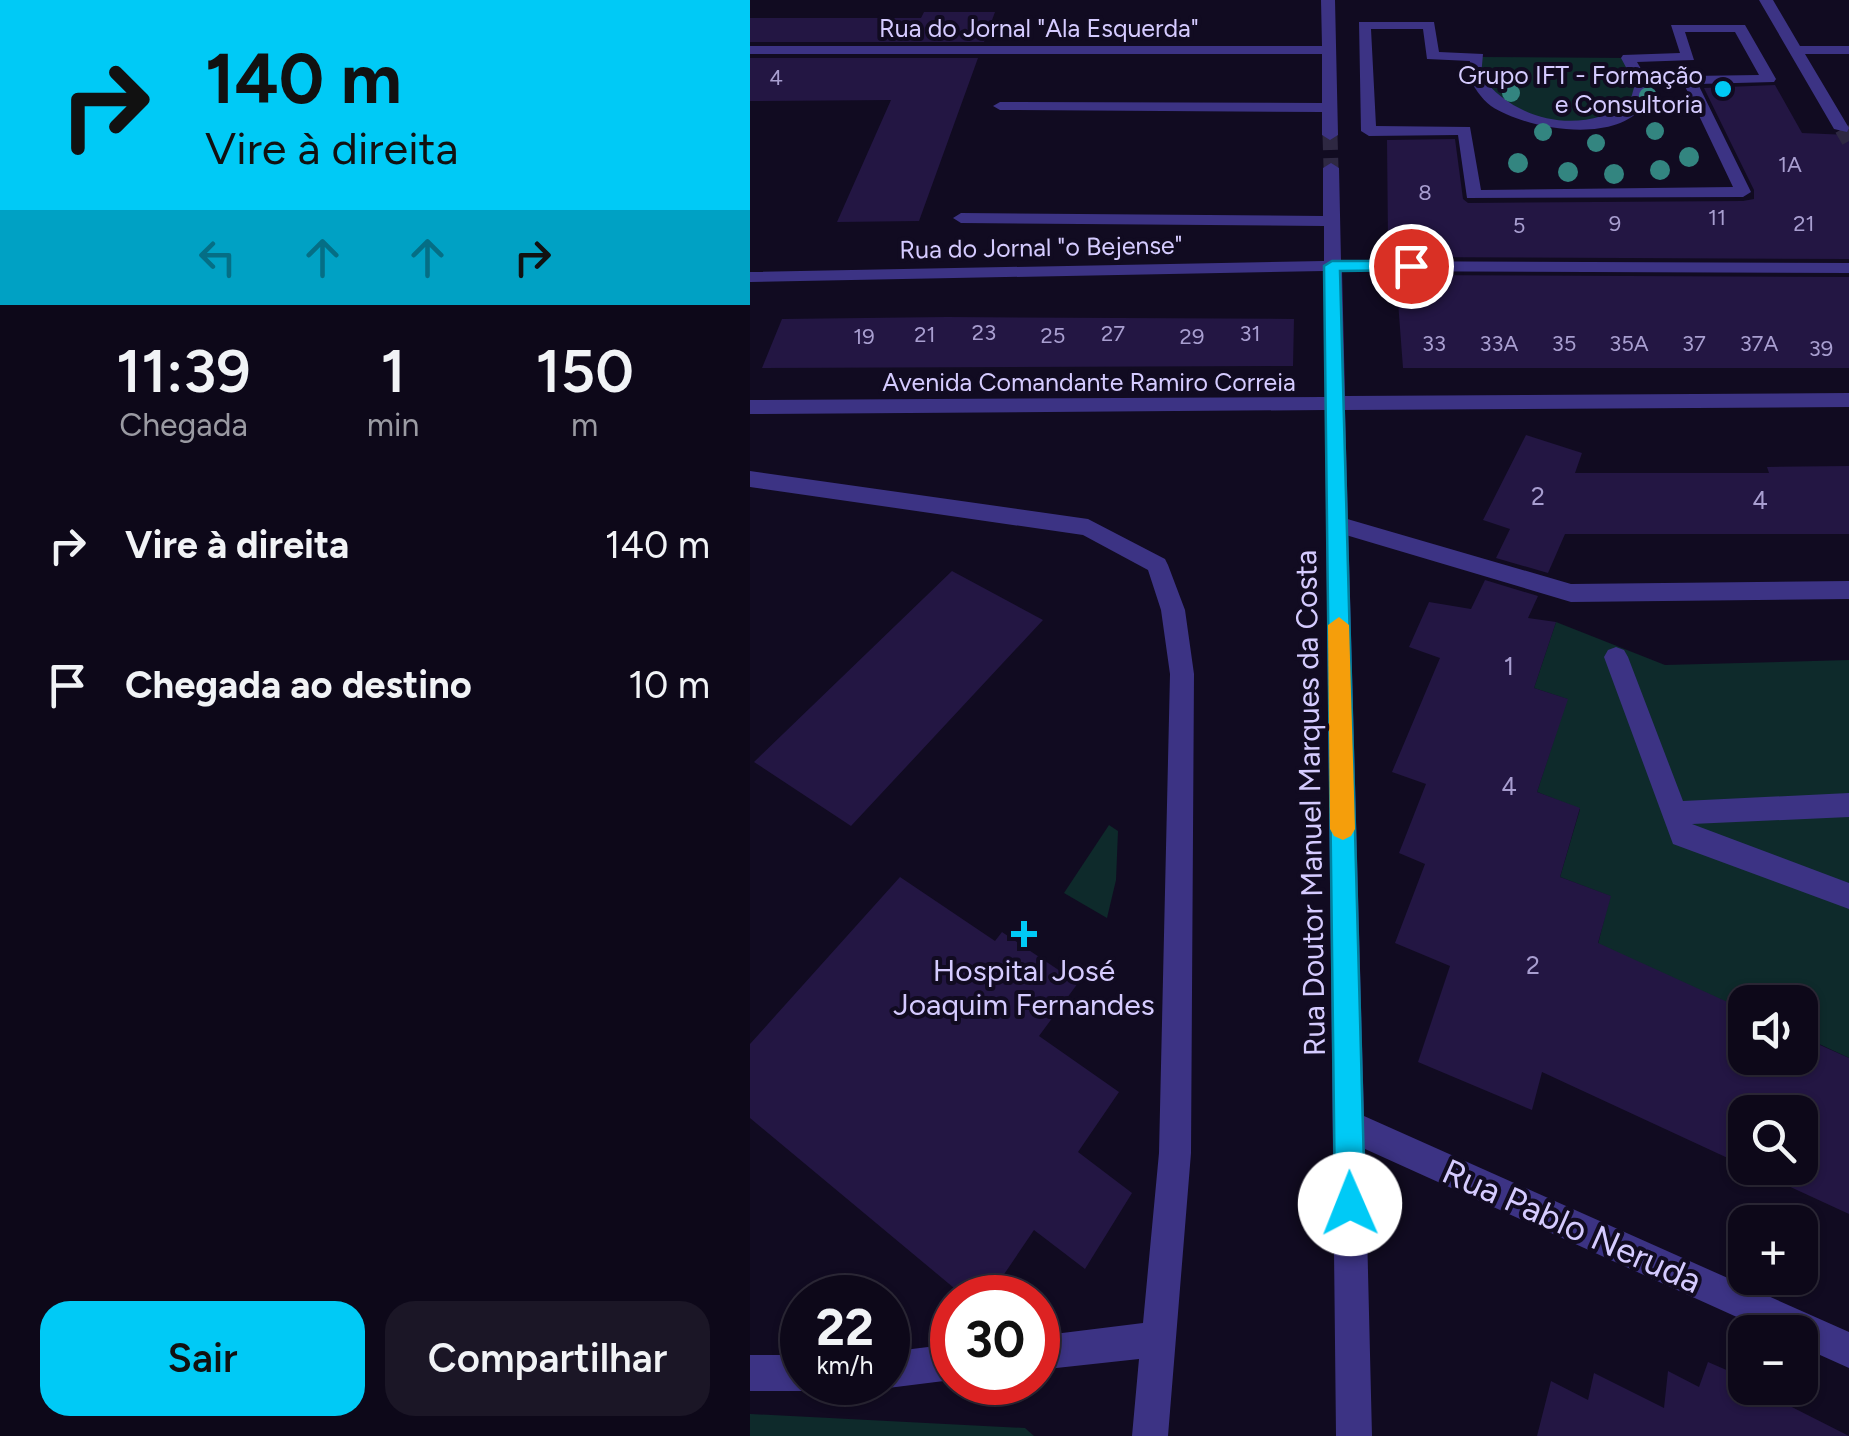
<!DOCTYPE html>
<html lang="pt">
<head>
<meta charset="utf-8">
<style>
	:root { --surface:#0d0819; --page:#1b1626; --text:#f1f3f6; --muted:#9a9aa2; --line:#2d2938; --accent:#00caf6 }
	body { margin:0; font-family:Figtree,sans-serif; background:var(--page); color:var(--text); height:100vh; display:flex; flex-direction:column; font-size:38px; white-space:nowrap }
	* { box-sizing:border-box; margin:0 }
	p { font-size:32px; color:var(--muted) }
	.icon { flex:none; width:55px; height:55px; fill:none; stroke:currentColor; stroke-width:2; stroke-linecap:round; stroke-linejoin:round }
	.map { position:relative; flex:1; overflow:hidden }
	.side { display:flex; flex-direction:column; background:var(--surface); width:750px }
	.side>* { flex:none }
	.hud { background:#00caf6; color:#111; overflow:hidden }
	.fabs { position:absolute; left:978px; top:985px; display:grid; gap:20px }
	.fabs a { display:grid; place-items:center; width:90px; height:90px; border-radius:20px; background:var(--surface); box-shadow:0 2px 8px #0004,0 0 0 2px var(--line); font-size:50px }
	.speed { position:absolute; left:30px; top:1275px; display:flex; gap:20px; font-size:50px; font-weight:700; text-align:center }
	.speed>* { display:grid; place-content:center; width:130px; height:130px; border-radius:50%; background:var(--surface); box-shadow:0 2px 8px #0004,0 0 0 2px var(--line); line-height:1 }
	.speed small { font-size:25px; font-weight:400 }
	.speed .limit { border:15px solid #d22; background:#fff; color:#111 }
	.pin { position:absolute; display:grid; place-items:center; width:85px; height:85px; color:#fff; margin:-42px; border:5px solid #fff; border-radius:50%; box-shadow:0 2px 10px #0007 }
	.me { position:absolute; width:110px; margin:-55px; rotate:359deg; stroke-linejoin:round; filter:drop-shadow(0 0 8px #0008) }
	.turn { display:flex; align-items:center; gap:35px; height:210px; padding:0 40px; font-size:45px }
	.turn .icon { width:130px; height:130px; stroke-width:2.5 }
	.turn b { display:block; font-size:70px; line-height:85px }
	.lanes { display:flex; align-items:center; height:95px; padding:0 40px; background:#0003; justify-content:center; gap:50px; direction:ltr }
	.lanes .off { opacity:.35 }
	.eta { display:flex; justify-content:space-evenly; align-items:center; height:170px; text-align:center }
	.eta b { font-size:60px; font-weight:600; line-height:70px }
	.cta { display:flex; gap:20px; margin-top:auto; padding:20px 40px }
	.cta a { flex:1; height:115px; border-radius:30px; background:var(--accent); color:#111; font-size:40px; font-weight:600; line-height:115px; text-align:center }
	.cta a+a { background:var(--page); color:var(--text) }
	ul { padding:0; list-style:none }
	li { display:flex; align-items:center; gap:30px; height:140px; padding:0 40px }
	li div { flex:1 }
	li b { display:block; font-size:38px }
	li em { font-style:normal }
	main { display:flex; flex:1; min-height:0 }
	.map>svg:first-child { display:block }
</style>
</head>
<body>
<main>
<section class="side">
<div class="hud">
<div class="turn"><svg class="icon" aria-label="right" viewBox="0 0 24 24"><path d="M7 20v-9h11M14 6l5 5-5 5"/></svg><div><b>140 m</b>Vire à direita</div></div>
<div class="lanes"><svg class="icon off" aria-label="left" viewBox="0 0 24 24"><path d="M17 20v-9H6M10 6l-5 5 5 5"/></svg><svg class="icon off" aria-label="ahead" viewBox="0 0 24 24"><path d="M12 20V5M6 11l6-6 6 6"/></svg><svg class="icon off" aria-label="ahead" viewBox="0 0 24 24"><path d="M12 20V5M6 11l6-6 6 6"/></svg><svg class="icon" aria-label="right" viewBox="0 0 24 24"><path d="M7 20v-9h11M14 6l5 5-5 5"/></svg></div>
</div>
<div class="eta">
<div><b>11:39</b><p>Chegada</p></div>
<div><b>1</b><p>min</p></div>
<div><b>150</b><p>m</p></div>
</div>
<ul>
<li><svg class="icon" aria-label="right" viewBox="0 0 24 24"><path d="M7 20v-9h11M14 6l5 5-5 5"/></svg><div><b>Vire à direita</b></div><em>140 m</em></li>
<li><svg class="icon" aria-label="arrive" viewBox="0 0 24 24"><path d="M6 21V4h12l-3 4 3 4H6"/></svg><div><b>Chegada ao destino</b></div><em>10 m</em></li>
</ul>
<div class="cta"><a>Sair</a><a>Compartilhar</a></div>
</section>
<div class="map">
<svg width="1099" height="1436" viewBox="0 0 1099 1436">
	<rect width="100%" height="100%" fill="#110b21"/>
	<path fill="#0e2a2b" d="M728,57L878,58L891,98L851,124L793,122L729,87Z
		M806,622L915,665L1099,660V1058L1050,1035V1002H995V1010L843,964L860,896L810,877L830,809L787,792L817,699L784,688Z
		M359,825L368,831L366,880L357,918L314,893Z
		M0,1414L275,1428L284,1436H0Z"/>
	<path fill="#231643" d="M174,12H245L234,42H0V18H171Z
		M0,58H228L169,221L87,222L141,100L0,101Z
		M1025,85L1052,133L1099,135V259L644,257L643,241H638L637,140L705,139L713,199L718,203L993,201L1004,199V190L954,88Z
		M646,275L1099,277V368H653Z
		M197,317L544,319L543,366L12,368L32,319Z
		M776,435L832,453L825,473H1019L1017,467L1099,466V534H815L798,573L746,558L760,529L733,520Z
		M202,571L293,620L101,826L4,762Z
		M735,580L788,596L778,618L806,622L784,688L818,699L787,792L830,808L810,877L861,896L848,943L995,1010V1058H1050V1036L1099,1058V1214L999,1168H1050V1112H995V1166L792,1072L782,1110L668,1062L700,966L645,943L675,864L649,853L676,784L642,772L690,658L659,647L679,602L721,609Z
		M150,877L245,941L252,932L328,983L289,1036L369,1092L328,1152L382,1193L335,1269L284,1230L238,1298H216L0,1118V1044Z
		M958,1362L995,1378V1388L1023,1391L1022,1397L1099,1436H787L801,1381L838,1400L844,1373L914,1408L918,1371L949,1387Z"/>
	<g fill="none" stroke-linecap="round" stroke-linejoin="round">
		<path stroke="#2e2842" stroke-width="15" stroke-dasharray="15 8" stroke-linecap="butt" d="M1092,129L1099,141
			M580,135L581,168"/>
		<path fill="#3c3384" fill-rule="evenodd" d="M0,471L338,519L415,559L418,565L435,610L444,674L441,1153L418,1436H382L389,1359L288,1370V1336L393,1323L409,1153L420,674L411,610L398,570L333,535L0,487Z
			M587,516L821,584L1099,581V599L821,602L579,530L576,524Z
			M202,1344V1380L138,1388L125,1383L138,1382V1352Z
			M0,1355H52V1382H66L65,1386L52,1391H0Z"/>
		<path fill="#3c3384" fill-rule="evenodd" d="M609,22H684L689,52L733,54L731,76C766,122 832,136 880,102L885,84L871,58L873,55L930,53L921,25H995L1026,79L1024,82L948,84L1001,192L993,197L717,198L708,135L619,136L611,131ZM621,29H673L677,59L720,61L717,76C724,86 731,99 741,106C775,129 865,145 893,106C897,101 898,91 900,84L887,62L944,60L935,32H985L1009,75L939,76L932,80L983,187L731,190L720,127L626,126Z
			M866,647L874,650L878,657L933,801L1099,793V817L942,824L1099,883V909L923,844L854,657L858,650Z"/>
		<path fill="#3c3384" fill-rule="evenodd" d="M571,0H585L588,135L580,140L572,135V112L250,110L243,106L250,102L572,103V54H0V46H572Z
			M1009,0H1023L1050,46H1099V54H1055L1099,128L1097,132L1084,129Z
			M581,163L589,168L591,261L1099,263V273L592,271L595,396L1099,393V407L595,410L614,1116L1099,1332V1368L1050,1346V1332H1020L615,1149L622,1436H586L575,410L0,414V400L575,397L574,271L0,282V272L574,261V226L211,223L203,218L211,213L573,216V168Z"/>
	</g>
	<g fill="#338580">
		<circle cx="761" cy="93" r="9"/>
		<circle cx="898" cy="96" r="9"/>
		<circle cx="905" cy="131" r="9"/>
		<circle cx="793" cy="132" r="9"/>
		<circle cx="846" cy="143" r="9"/>
		<circle cx="939" cy="157" r="10"/>
		<circle cx="768" cy="163" r="10"/>
		<circle cx="910" cy="170" r="10"/>
		<circle cx="818" cy="172" r="10"/>
		<circle cx="864" cy="174" r="10"/>
	</g>
	<path fill="#00caf6" stroke="#0083a0" stroke-width="2.5" d="M661,261L669,266L667,270L590,271L615,1204L611,1214L600,1219L590,1214L585,1204L574,266L582,261Z"/>
	<path fill="#f59e0b" d="M589,617L599,625L605,829L601,836L593,840L584,836L580,829L578,625Z"/>
	<g fill="#00caf6" stroke="#110b21" stroke-width="4">
		<circle cx="973" cy="89" r="10"/>
		<path d="M269 919h10v10h10v10h-10v10h-10v-10h-10v-10h10z"/>
	</g>
	<g text-anchor="middle" dominant-baseline="central" stroke-width="8" stroke-linejoin="round" paint-order="stroke">
		<g font-size="22" fill="#a89ed0">
			<text x="26" y="77">4</text>
			<text x="1040" y="164">1A</text>
			<text x="675" y="192">8</text>
			<text x="967" y="217">11</text>
			<text x="865" y="223">9</text>
			<text x="1054" y="223">21</text>
			<text x="769" y="225">5</text>
			<text x="234" y="332">23</text>
			<text x="363" y="333">27</text>
			<text x="500" y="333">31</text>
			<text x="175" y="334">21</text>
			<text x="303" y="335">25</text>
			<text x="114" y="336">19</text>
			<text x="442" y="336">29</text>
			<text x="684" y="343">33</text>
			<text x="749" y="343">33A</text>
			<text x="814" y="343">35</text>
			<text x="879" y="343">35A</text>
			<text x="944" y="343">37</text>
			<text x="1009" y="343">37A</text>
			<text x="1071" y="348">39</text>
		</g>
		<g font-size="25" fill="#d5cbff" stroke="#110b21">
			<text x="289" y="28">Rua do Jornal "Ala Esquerda"</text>
			<text transform="translate(291 247) rotate(-1)">Rua do Jornal "o Bejense"</text>
			<text x="339" y="382">Avenida Comandante Ramiro Correia</text>
		</g>
		<g font-size="25" fill="#d5cbff" stroke="#110b21" text-anchor="end">
			<text x="953" y="75">Grupo IFT - Formação<tspan x="953" dy="29">e Consultoria</tspan></text>
		</g>
		<g font-size="25" fill="#a89ed0">
			<text x="788" y="496">2</text>
			<text x="1010" y="500">4</text>
			<text x="759" y="666">1</text>
			<text x="759" y="786">4</text>
			<text x="783" y="965">2</text>
		</g>
		<g font-size="30" fill="#d5cbff" stroke="#110b21">
			<text transform="translate(560 803) rotate(-91)">Rua Doutor Manuel Marques da Costa</text>
		</g>
		<g font-size="30" fill="#d5cbff" stroke="#110b21">
			<text x="274" y="970">Hospital José<tspan x="274" dy="34">Joaquim Fernandes</tspan></text>
		</g>
		<g font-size="35" fill="#d5cbff" stroke="#110b21">
			<text transform="translate(822 1226) rotate(24)">Rua Pablo Neruda</text>
		</g>
	</g>
</svg>
<div class="fabs">
<a><svg class="icon" aria-label="sound" viewBox="0 0 24 24"><path d="M4 9h4l5-4v14l-5-4H4zM17 9q2 3 0 6"/></svg></a>
<a><svg class="icon" aria-label="search" viewBox="0 0 24 24"><circle cx="10" cy="10" r="6"/><path d="M15 15l6 6"/></svg></a>
<a>+</a>
<a>−</a>
</div>
<div class="speed"><div>22<small>km/h</small></div><div class="limit">30</div></div>
<div class="pin" style="left:661px;top:266px;background:#d93025"><svg class="icon" aria-label="arrive" viewBox="0 0 24 24"><path d="M6 21V4h12l-3 4 3 4H6"/></svg></div>
<svg class="me" style="left:600px;top:1204px" viewBox="-20 -20 40 40"><circle r="19" fill="#fff"/><path d="M0-13L10 11 0 6-10 11z" fill="#00caf6"/></svg>
</div>
</main>
</body>
</html>
